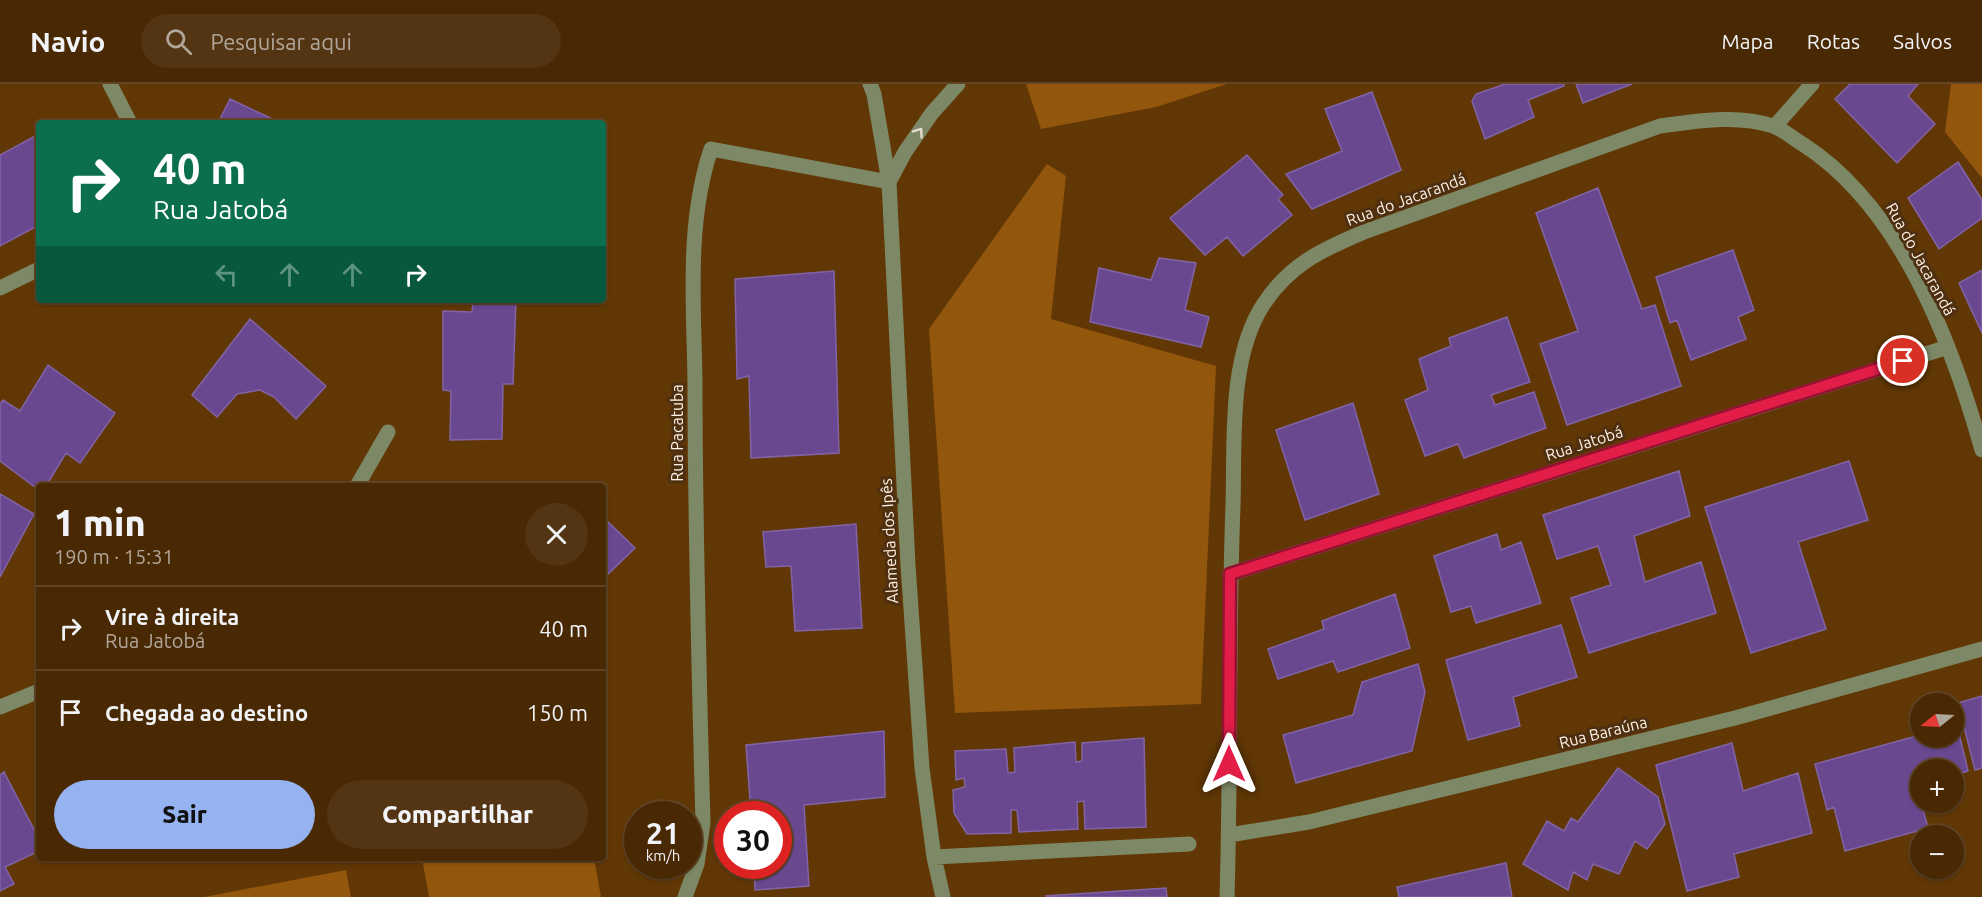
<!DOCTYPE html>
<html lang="pt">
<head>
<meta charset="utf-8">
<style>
	:root { --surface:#492904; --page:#533513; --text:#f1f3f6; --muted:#b1a69a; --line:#614526; --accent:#95b2f1 }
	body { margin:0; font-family:Ubuntu,sans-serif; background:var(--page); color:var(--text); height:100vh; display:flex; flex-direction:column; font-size:22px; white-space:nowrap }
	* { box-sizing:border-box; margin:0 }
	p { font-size:20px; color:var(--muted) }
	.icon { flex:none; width:33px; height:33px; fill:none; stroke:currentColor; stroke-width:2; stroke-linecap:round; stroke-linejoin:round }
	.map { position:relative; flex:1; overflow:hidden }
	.sheet { position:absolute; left:36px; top:399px; width:570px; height:378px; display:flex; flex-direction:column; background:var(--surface); border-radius:6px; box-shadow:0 2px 4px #0004,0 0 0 2px var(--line) }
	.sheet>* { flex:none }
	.hud { position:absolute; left:36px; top:36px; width:570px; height:183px; border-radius:6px; box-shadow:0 2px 4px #0004,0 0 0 2px var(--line); background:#0b6e4f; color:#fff; overflow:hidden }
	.needle { width:39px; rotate:252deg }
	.fabs { position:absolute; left:1910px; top:609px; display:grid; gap:12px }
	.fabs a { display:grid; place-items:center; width:54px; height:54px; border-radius:50%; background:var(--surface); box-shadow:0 2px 4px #0004,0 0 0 2px var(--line); font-size:30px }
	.speed { position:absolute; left:624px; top:717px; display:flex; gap:12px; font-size:30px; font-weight:700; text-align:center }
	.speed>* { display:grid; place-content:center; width:78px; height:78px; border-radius:50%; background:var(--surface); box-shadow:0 2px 4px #0004,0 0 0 2px var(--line); line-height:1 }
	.speed small { font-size:15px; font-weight:400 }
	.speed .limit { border:9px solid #d22; background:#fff; color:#111 }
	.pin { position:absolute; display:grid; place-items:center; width:51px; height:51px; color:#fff; margin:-26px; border:3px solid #fff; border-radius:50%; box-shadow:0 2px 6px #0007 }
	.me { position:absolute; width:66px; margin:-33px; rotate:0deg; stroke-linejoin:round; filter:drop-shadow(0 0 4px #0008) }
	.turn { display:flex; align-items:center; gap:21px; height:126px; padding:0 18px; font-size:27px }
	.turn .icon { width:78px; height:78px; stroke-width:2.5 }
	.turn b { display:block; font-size:42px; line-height:51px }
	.lanes { display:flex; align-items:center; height:57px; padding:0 18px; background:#0003; justify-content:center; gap:30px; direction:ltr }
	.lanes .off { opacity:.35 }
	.round { display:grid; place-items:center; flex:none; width:63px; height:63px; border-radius:32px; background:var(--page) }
	.summary { display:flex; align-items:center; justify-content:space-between; height:102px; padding:0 18px }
	h1 { font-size:36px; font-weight:800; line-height:45px }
	.cta { display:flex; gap:12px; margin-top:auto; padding:12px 18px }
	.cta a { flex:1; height:69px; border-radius:36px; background:var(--accent); color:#111; font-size:24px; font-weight:800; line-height:69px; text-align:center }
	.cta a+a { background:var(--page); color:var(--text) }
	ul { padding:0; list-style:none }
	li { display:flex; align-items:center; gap:18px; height:84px; padding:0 18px; border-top:2px solid var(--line) }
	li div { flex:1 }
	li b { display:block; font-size:22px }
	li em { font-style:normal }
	header { display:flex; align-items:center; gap:36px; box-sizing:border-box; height:84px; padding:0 30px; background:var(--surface); border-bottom:2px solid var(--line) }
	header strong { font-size:28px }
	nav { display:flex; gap:33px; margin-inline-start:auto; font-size:21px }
	.search { width:420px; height:54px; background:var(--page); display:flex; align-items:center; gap:15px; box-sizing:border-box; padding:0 21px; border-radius:33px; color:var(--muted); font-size:22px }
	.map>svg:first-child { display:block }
</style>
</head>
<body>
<header>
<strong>Navio</strong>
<div class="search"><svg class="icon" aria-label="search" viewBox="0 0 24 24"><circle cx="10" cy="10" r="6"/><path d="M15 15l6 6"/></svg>Pesquisar aqui</div>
<nav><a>Mapa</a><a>Rotas</a><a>Salvos</a></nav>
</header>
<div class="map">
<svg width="1982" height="813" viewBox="0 0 1982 813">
	<rect width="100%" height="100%" fill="#613705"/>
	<path fill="#92560d" d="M1026,0H1227L1156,23L1041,45Z
		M1951,0H1982V94L1945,48Z
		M1047,80L1066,92L1051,235L1216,282L1201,620L955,629L929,245Z
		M422,774H594L601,813H429Z
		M346,786L351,813H204Z"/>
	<path fill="#694890" stroke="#8264a6" stroke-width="1.5" d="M1505,0H1564V2L1528,16L1534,33L1485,55L1472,17L1476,10Z
		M1576,0H1632L1583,19Z
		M1850,0H1918L1908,12L1935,40L1897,79L1835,15Z
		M1372,8L1401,86L1312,125L1286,90L1342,67L1325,25Z
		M230,15L281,39H218Z
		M39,50V141L0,162V71Z
		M1247,71L1283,111L1278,115L1292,131L1243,172L1227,153L1205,171L1170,134Z
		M1958,78L1982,116V134L1939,165L1908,114Z
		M1598,104L1642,225L1655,221L1681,302L1567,341L1540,260L1578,247L1536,129Z
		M1733,166L1754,226L1738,233L1746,255L1691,276L1677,236L1670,239L1656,193Z
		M1159,174L1196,179L1185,226L1209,233L1201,263L1090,238L1099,184L1151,196Z
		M1982,186V249L1959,199Z
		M834,187L839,369L751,374L749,292L737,295L735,195Z
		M516,216L513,300H503L502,355L450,356L451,307L443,306V227L472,228L473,217Z
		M1507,233L1530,298L1491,311L1495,321L1534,308L1546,344L1464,374L1458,360L1425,372L1405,316L1428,306L1419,275L1451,262L1449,254Z
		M250,235L326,302L296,335L274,313L260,306L237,310L217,333L192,311Z
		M48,281L115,329L80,379L66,369L46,402H39V406L0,377V320L3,316L20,327Z
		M1353,319L1379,410L1305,436L1276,346Z
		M1849,377L1868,436L1798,458L1826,545L1751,569L1705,423Z
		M1679,387L1690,432L1634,452L1645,498L1701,478L1716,529L1589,569L1571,514L1611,501L1598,462L1557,475L1543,431Z
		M0,410L34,430L0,493Z
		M603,433L635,464L603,495Z
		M856,440L862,544L795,547L791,482L766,483L763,448Z
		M1497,450L1501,466L1521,458L1541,519L1476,539L1471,522L1451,528L1434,472Z
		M1395,510L1410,564L1338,588L1333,577L1278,595L1268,565L1324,545L1322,537Z
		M1561,541L1577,593L1513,613L1520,642L1468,656L1446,576Z
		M1418,580L1425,608L1412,667L1296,699L1283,651L1353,631L1362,598Z
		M1982,612V684L1975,686L1958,619Z
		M1957,641L1968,687L1953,692V686H1920V702L1917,703L1928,744L1845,767L1834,723L1827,726L1815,680L1920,651L1953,652V642Z
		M884,647L885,713L804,721L809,802L755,806L754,782H778V730H751L746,661Z
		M1144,654L1146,743L1085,745L1084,717L1077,718L1078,745L1019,748L1017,726H1011V749L967,750L954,729L953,706L965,703L964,694L956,696L955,667L1006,665L1008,689L1015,688L1014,664L1075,658L1076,678L1082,677V659Z
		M1732,659L1743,707L1798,689L1812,749L1734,770L1739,793L1687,807L1656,681Z
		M1618,684L1658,713L1665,740L1647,765L1635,757L1619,790L1593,780L1587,796L1573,788L1568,806L1523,780L1547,737L1564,747L1571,734L1578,738Z
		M4,688L39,755V767L5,783L14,800L0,807V691Z
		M1506,779L1512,813H1399L1397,803Z
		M1166,804L1167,813H1047L1046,812Z"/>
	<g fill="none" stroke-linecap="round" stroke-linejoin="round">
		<path stroke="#7d8966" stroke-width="15" d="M110,0L130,39
			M870,0L874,10L889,98L908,481L922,684L934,773L943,813
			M1775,42L1812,0
			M889,98L905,68L932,29L958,0
			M0,204L39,185
			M357,402L388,348
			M1230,490L1948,263
			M0,623L39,607
			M1229,751L1309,738L1735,634L1982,565
			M934,773L1189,760
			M685,813L697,780L703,739C699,592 695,446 695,299C694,221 686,140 711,65L889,98
			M1227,813C1231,683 1228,552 1233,422C1235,360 1228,275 1263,221C1289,181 1321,166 1364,148L1660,42C1697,37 1737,30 1773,42C1784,46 1794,55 1804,61C1901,124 1952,259 1982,366"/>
	</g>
	<defs><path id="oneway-chevron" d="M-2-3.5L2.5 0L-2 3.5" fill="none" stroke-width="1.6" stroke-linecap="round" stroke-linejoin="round" transform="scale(1.5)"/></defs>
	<use stroke="#e4dccc" href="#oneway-chevron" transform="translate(919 48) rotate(-55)"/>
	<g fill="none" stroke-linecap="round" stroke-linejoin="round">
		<g stroke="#92132f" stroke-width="15">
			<path id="route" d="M1229,680L1230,490L1903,277"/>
		</g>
		<use href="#route" stroke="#e11d48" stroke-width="10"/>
	</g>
	<g text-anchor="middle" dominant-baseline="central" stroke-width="6" stroke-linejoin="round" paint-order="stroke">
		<g font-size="16" fill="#fef1e5" stroke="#4e3011">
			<text transform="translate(1406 115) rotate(-20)">Rua do Jacarandá</text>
			<text transform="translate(1921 175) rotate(61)">Rua do Jacarandá</text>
			<text transform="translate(677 349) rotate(-90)">Rua Pacatuba</text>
			<text transform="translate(1584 359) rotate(-18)">Rua Jatobá</text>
			<text transform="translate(889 457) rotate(-93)">Alameda dos Ipês</text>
			<text transform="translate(1603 648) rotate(-14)">Rua Baraúna</text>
		</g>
	</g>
</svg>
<div class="fabs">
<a><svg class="needle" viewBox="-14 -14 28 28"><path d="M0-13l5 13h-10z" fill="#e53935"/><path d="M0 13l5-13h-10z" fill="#b1a69a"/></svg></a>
<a>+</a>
<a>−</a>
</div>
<div class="speed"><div>21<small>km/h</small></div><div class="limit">30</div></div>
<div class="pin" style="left:1903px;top:277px;background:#d93025"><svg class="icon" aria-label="arrive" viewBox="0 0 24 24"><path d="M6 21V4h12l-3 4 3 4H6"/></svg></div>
<svg class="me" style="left:1229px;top:680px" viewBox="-20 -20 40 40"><path d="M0-17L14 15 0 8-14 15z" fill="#e11d48" stroke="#fff" stroke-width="4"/></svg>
<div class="hud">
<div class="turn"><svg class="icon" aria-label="right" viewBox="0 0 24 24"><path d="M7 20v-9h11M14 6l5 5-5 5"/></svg><div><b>40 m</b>Rua Jatobá</div></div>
<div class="lanes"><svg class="icon off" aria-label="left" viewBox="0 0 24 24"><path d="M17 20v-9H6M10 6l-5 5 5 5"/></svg><svg class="icon off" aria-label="ahead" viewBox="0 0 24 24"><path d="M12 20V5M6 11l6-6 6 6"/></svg><svg class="icon off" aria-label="ahead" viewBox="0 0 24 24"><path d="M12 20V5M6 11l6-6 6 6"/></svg><svg class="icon" aria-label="right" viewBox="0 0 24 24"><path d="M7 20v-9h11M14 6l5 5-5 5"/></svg></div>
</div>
<section class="sheet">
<div class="summary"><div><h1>1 min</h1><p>190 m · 15:31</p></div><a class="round"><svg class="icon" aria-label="close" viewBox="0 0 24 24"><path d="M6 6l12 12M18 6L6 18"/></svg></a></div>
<ul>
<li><svg class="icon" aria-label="right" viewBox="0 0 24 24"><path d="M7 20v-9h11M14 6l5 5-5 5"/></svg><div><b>Vire à direita</b><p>Rua Jatobá</p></div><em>40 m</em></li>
<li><svg class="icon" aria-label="arrive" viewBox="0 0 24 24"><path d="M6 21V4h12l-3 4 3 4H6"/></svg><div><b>Chegada ao destino</b></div><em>150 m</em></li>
</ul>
<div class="cta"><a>Sair</a><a>Compartilhar</a></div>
</section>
</div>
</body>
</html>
